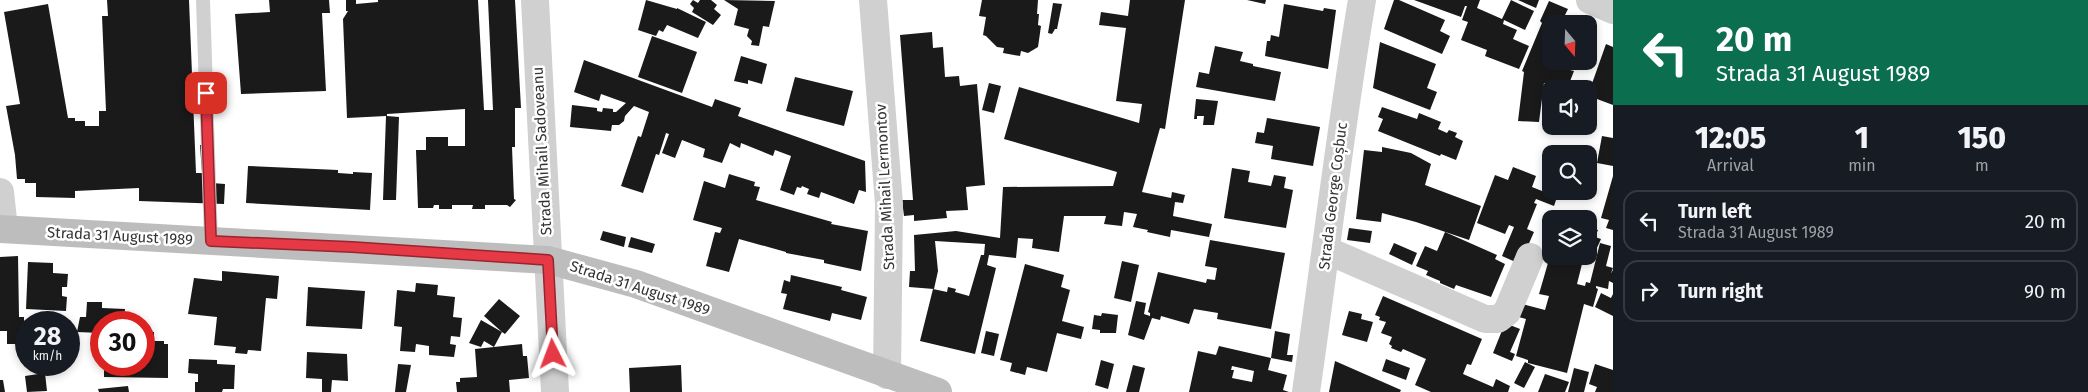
<!DOCTYPE html>
<html lang="en">
<head>
<meta charset="utf-8">
<style>
	:root { --surface:#171b24; --page:#20242c; --text:#f1f3f6; --muted:#9ea1a6; --line:#363941 }
	body { margin:0; font-family:"Fira Sans",sans-serif; background:var(--page); color:var(--text); height:100vh; display:flex; flex-direction:column; font-size:19px; white-space:nowrap }
	* { box-sizing:border-box; margin:0 }
	p { font-size:16px; color:var(--muted) }
	.icon { flex:none; width:28px; height:28px; fill:none; stroke:currentColor; stroke-width:2; stroke-linecap:round; stroke-linejoin:round }
	.map { position:relative; flex:1; overflow:hidden }
	.sheet { display:flex; flex-direction:column; background:var(--surface); width:475px }
	.sheet>* { flex:none }
	.hud { background:#0b6e4f; color:#fff; overflow:hidden }
	.needle { width:32px; rotate:161deg }
	.fabs { position:absolute; left:1542px; top:15px; display:grid; gap:10px }
	.fabs a { display:grid; place-items:center; width:55px; height:55px; border-radius:10px; background:var(--surface); box-shadow:0 2px 8px #0003; font-size:25px }
	.speed { position:absolute; left:15px; top:311px; display:flex; gap:10px; font-size:25px; font-weight:700; text-align:center }
	.speed>* { display:grid; place-content:center; width:65px; height:65px; border-radius:50%; background:var(--surface); box-shadow:0 2px 8px #0003; line-height:1 }
	.speed small { font-size:12px; font-weight:400 }
	.speed .limit { border:8px solid #d22; background:#fff; color:#111 }
	.pin { position:absolute; display:grid; place-items:center; width:42px; height:42px; color:#fff; margin:-21px; border-radius:10px; box-shadow:0 2px 8px #0006 }
	.me { position:absolute; width:55px; margin:-28px; rotate:357deg; stroke-linejoin:round; filter:drop-shadow(0 0 4px #0008) }
	.turn { display:flex; align-items:center; gap:18px; height:105px; padding:0 20px; font-size:22px }
	.turn .icon { width:65px; height:65px; stroke-width:2.5 }
	.turn b { display:block; font-size:35px; line-height:42px }
	.eta { display:flex; justify-content:space-evenly; align-items:center; height:85px; text-align:center }
	.eta b { font-size:30px; font-weight:800; line-height:35px }
	ul { padding:0; list-style:none }
	li { display:flex; align-items:center; gap:15px; height:62px; margin:0 10px 8px; padding:0 10px; border:2px solid var(--line); border-radius:15px }
	li div { flex:1 }
	li b { display:block; font-size:19px }
	li em { font-style:normal }
	main { display:flex; flex:1; min-height:0 }
	.map>svg:first-child { display:block }
</style>
</head>
<body>
<main>
<div class="map">
<svg width="1613" height="392" viewBox="0 0 1613 392">
	<rect width="100%" height="100%" fill="#fff"/>
	<path fill="#1a1a1a" fill-rule="evenodd" d="M107,0H189L196,173H202L200,145L211,144L212,183L225,184L224,204L139,201V188L75,191V198L36,197V183H25V179H17L15,155L6,106L20,104L4,12L48,4L68,118H75V121H85V126H99V111H106L102,16H108Z
		M269,0H329L330,13H322L326,91L241,94L235,14L270,12Z
		M346,0H356V4L378,2V0H478L484,110H493L488,0H515L521,108H515V147H512L514,199L516,200L510,207L507,205H485V209H472L473,205H452V209H439V205H434L433,208H418L416,150H426V137H448V146H465V109L387,114V116L399,117L396,200H383L386,116L347,118L343,19L348,11H346Z
		M646,0L677,9V8L706,22L698,38L667,25L663,32L659,30L656,36L638,30Z
		M693,0L698,3L700,0H711L717,5L714,9L721,15L713,25L692,12L694,8L690,4Z
		M724,0L775,1L769,27L763,26L759,46L751,45L752,41L747,36L749,29L734,25L738,9Z
		M982,0H1038L1037,14H1039L1038,25L1041,26L1038,47L1028,53L1021,51L1020,56L1003,53L1004,48L997,47L986,36L983,35L986,17L979,16Z
		M1130,0H1185L1165,129L1160,128L1142,192L1171,198L1172,192L1185,195L1183,203L1175,202L1173,216L1212,224L1209,237L1171,230L1170,237L1147,232L1148,230L1133,227L1137,214L1124,212L1122,226L1104,224L1106,216H1064L1059,252L1032,248L1033,239L1018,238L1016,258L989,255L987,265L996,268L975,354L920,341L933,289L947,292L948,287L956,289L955,292L969,296L981,255H984L985,244L935,241L938,271L934,289L909,287L910,271H915L914,235L956,231L1000,238L1003,187L1113,186L1117,172L1004,139L1019,87L1139,123L1142,104L1116,101L1126,28L1099,25L1101,12L1128,16Z
		M1247,0H1266L1265,4Z
		M1394,0H1399L1445,20L1440,31L1450,36L1442,54L1384,29Z
		M1414,0H1480L1477,8L1502,19L1511,0L1534,11L1525,30L1504,20L1503,24L1517,30L1513,39L1529,46L1519,69L1485,56L1487,50L1461,40L1468,22L1462,20L1467,6H1465L1461,17Z
		M1518,0H1539L1536,8Z
		M1549,1L1568,9L1565,15L1573,18L1571,24H1551V61H1574L1570,70L1574,71L1567,89H1557L1544,83L1539,122L1518,121L1524,72L1522,71L1542,23L1540,21Z
		M1053,3L1062,4L1057,29H1055L1052,34L1048,33Z
		M1284,4L1323,11L1324,8L1336,10L1328,69L1265,56L1267,41H1270L1271,35L1279,37Z
		M932,32L933,48L943,47L945,77L959,76L960,86L977,84L985,185L966,187L968,210L946,211L947,218L914,221V215L904,216L902,200H913L900,35Z
		M652,36L697,52L682,93L638,77Z
		M1380,42L1436,64L1427,88L1437,92L1430,110L1373,88Z
		M1606,44L1613,47V105L1589,96V92Z
		M1215,46L1243,52L1240,61L1253,64V66L1281,72L1275,101L1196,87L1199,72L1209,74Z
		M741,56L767,64L762,84L748,80V84L734,81Z
		M584,60L712,107L715,99L741,108L738,116L865,161L866,192L859,190L854,204L821,192L819,198L807,194L809,189L802,186L801,188L797,187L794,195L780,190L791,156L775,150L773,156L741,143L740,148L730,143L722,163L703,157L705,149L682,140L675,158L662,153L669,134L666,133L659,155L656,154L643,193L621,186L638,136L641,137L649,112L634,106L625,116L624,121L619,125H612L611,131L570,127L572,105L597,108V111L602,112L603,108L613,109V112H616L626,103L601,94L599,101L574,92Z
		M795,77L853,91L844,126L786,111Z
		M989,83L1001,86L994,113L982,110Z
		M1196,99L1218,101L1214,125H1203L1204,116H1197V119H1194Z
		M1382,107L1417,119L1419,113L1441,122L1438,129L1447,133L1449,130L1457,133L1455,137L1463,141L1456,160L1441,154L1440,156L1378,131L1383,119L1378,117Z
		M1267,118L1320,127L1313,166L1271,159L1273,146L1255,143L1257,132L1264,133Z
		M1602,136L1613,138V166L1597,163Z
		M1382,147L1411,153L1431,164L1425,185L1481,206L1469,240L1416,222L1382,213L1381,222L1356,219L1364,150L1382,152Z
		M248,166L338,170V173L353,174V172L372,173L370,210L246,203Z
		M1513,167L1536,176L1532,187L1557,197L1554,206L1536,199L1534,203L1537,204L1527,229L1534,232L1520,264L1502,256L1514,227L1509,225L1505,234L1477,223L1495,175L1508,180Z
		M1232,168L1250,171L1248,182L1271,186L1274,175L1286,177L1284,188L1293,190L1286,228L1224,218Z
		M729,174L755,182L754,186L760,187L756,200L832,222L831,224L868,231L861,271L824,263V260L786,253V252L739,239L729,272L706,266L715,232L720,233L722,228L693,220L704,181L725,188Z
		M1613,176V230L1606,228L1609,220L1601,218Z
		M1552,210L1573,219H1551V236L1543,233Z
		M1592,221L1597,224L1595,229L1598,230L1595,237L1601,239L1595,252L1589,249V225Z
		M1349,228L1372,231L1370,243L1347,240Z
		M603,231L626,237L624,247L600,240Z
		M1445,232L1497,255L1495,259L1505,264L1491,297L1456,285L1454,289L1440,283V281L1426,275L1428,271L1416,266L1425,246L1437,251Z
		M631,237L655,244L652,253L628,247Z
		M1210,240L1285,253L1271,329L1217,319L1218,313L1194,309L1189,324L1161,316L1160,320L1152,318L1144,340L1128,335L1136,301L1146,303L1144,314L1150,316V313L1148,312L1158,272L1206,283L1207,279L1215,280L1217,268L1205,266Z
		M1394,243L1417,253L1412,265L1389,254Z
		M1600,243L1611,246L1606,266L1613,268L1611,273L1613,270V283L1609,281L1608,289L1596,286V288L1598,289L1593,307L1584,304L1567,373L1528,363V360L1516,356L1526,319L1515,316L1518,303L1545,310L1549,296L1539,294L1550,256H1559L1582,264L1577,284L1585,286L1586,282L1590,283Z
		M18,256L19,317H24V344H7V331H0V257Z
		M1122,261L1139,265L1131,302L1114,298Z
		M28,262L53,263V273L68,274L67,287H62V296L67,297L66,311L26,309Z
		M1025,264L1064,275L1061,287L1070,290L1062,321L1084,327L1081,339L1057,333L1047,372L1027,367L1025,375L1010,371L1012,363L1000,360Z
		M222,271L279,276L277,299L266,298L261,351L248,350L247,354L235,353L236,347L214,345L217,317L188,314L194,278L222,281Z
		M791,275L842,287L841,290L867,297L861,320L832,313L830,321L783,309L787,294L781,293L784,280L790,282Z
		M416,283L438,285L437,295L455,297L453,317L462,318L460,337L451,336L450,344L456,345L454,357L429,355V346L416,344L415,352L400,351L402,327L394,326L397,290L415,292Z
		M308,287L365,291L362,329L306,326Z
		M1601,293L1611,298L1613,294V316L1595,307Z
		M1383,296L1482,339L1471,365L1467,364L1463,374L1493,387L1496,379L1510,386L1508,392H1431L1415,385L1426,359L1403,349L1401,352L1391,348L1392,346L1389,344L1392,337L1381,333L1386,322L1379,320L1380,317L1375,315Z
		M499,299L520,316L505,334L502,332L494,347L522,344L523,356H527L529,378L509,380L510,392H457L456,382H460V378L477,377L475,349L494,347L484,341L481,347L469,343L481,320L502,332L484,316Z
		M87,302H102V308L125,309L124,320L101,319V333L77,332L80,317H86Z
		M1349,311L1362,314L1361,319L1373,322L1367,342L1342,335Z
		M1102,313L1118,315L1116,333H1100V330L1092,329L1094,315L1101,316Z
		M1505,323L1520,329L1510,352L1515,354L1512,361L1493,353Z
		M144,331L154,332V341H164V344H168V378L104,377V365H144Z
		M986,331L999,334L994,356L981,353Z
		M1275,331L1290,334L1287,355H1293L1292,362L1271,358Z
		M1219,346L1271,358L1268,370L1287,375L1283,390L1289,392H1189L1198,351L1216,355ZM1232,366L1254,371L1252,382L1232,378L1234,370H1231Z
		M307,352L347,354L348,381L332,380L331,392H322V379L306,378Z
		M189,359L217,360V364L235,365L234,389H223L222,392H195V382H198V374L188,373Z
		M1386,359L1410,368L1406,380L1382,371Z
		M1101,360L1114,364L1108,389L1095,385Z
		M1335,361L1401,390L1400,392H1329Z
		M1525,362L1535,367L1524,388L1514,383Z
		M398,364L411,365L406,392H395Z
		M1595,364L1613,370V392H1595L1597,387L1589,384Z
		M681,365L682,392H630L629,368Z
		M1133,365L1145,368L1139,392H1126Z
		M1574,368L1589,372L1584,392H1568Z
		M45,373L47,391L27,392L25,376Z
		M1545,374L1569,382L1565,392H1538Z
		M0,380H3L5,392H0Z
		M128,386L129,392H99L98,389Z"/>
	<g fill="none" stroke-linecap="round" stroke-linejoin="round">
		<path stroke="#d0d0d0" stroke-width="14" d="M203,0L211,241"/>
		<path stroke="#d0d0d0" stroke-width="28" d="M535,0L555,392
			M873,0L889,204L887,375
			M1590,0L1613,10
			M0,192L4,229
			M1326,250L1485,319H1498L1507,312L1530,257
			M1306,392C1325,261 1340,130 1362,0"/>
		<path stroke="#bdbdbd" stroke-width="28" d="M0,229L548,260L636,284L938,392"/>
	</g>
	<g fill="none" stroke-linecap="round" stroke-linejoin="round">
		<g stroke="#96252e" stroke-width="12">
			<path id="route" d="M206,93L211,241L352,247L548,260L553,354"/>
		</g>
		<use href="#route" stroke="#e63946" stroke-width="9"/>
	</g>
	<g text-anchor="middle" dominant-baseline="central" stroke-width="5" stroke-linejoin="round" paint-order="stroke">
		<g font-size="15" fill="#333" stroke="#fff">
			<text transform="translate(542 151) rotate(-93)">Strada Mihail Sadoveanu</text>
			<text transform="translate(885 187) rotate(-93)">Strada Mihail Lermontov</text>
			<text transform="translate(1333 196) rotate(-83)">Strada George Coșbuc</text>
			<text transform="translate(120 236) rotate(3)">Strada 31 August 1989</text>
			<text transform="translate(640 288) rotate(18)">Strada 31 August 1989</text>
		</g>
	</g>
</svg>
<div class="fabs">
<a><svg class="needle" viewBox="-14 -14 28 28"><path d="M0-13l5 13h-10z" fill="#e53935"/><path d="M0 13l5-13h-10z" fill="#9ea1a6"/></svg></a>
<a><svg class="icon" aria-label="sound" viewBox="0 0 24 24"><path d="M4 9h4l5-4v14l-5-4H4zM17 9q2 3 0 6"/></svg></a>
<a><svg class="icon" aria-label="search" viewBox="0 0 24 24"><circle cx="10" cy="10" r="6"/><path d="M15 15l6 6"/></svg></a>
<a><svg class="icon" aria-label="layers" viewBox="0 0 24 24"><path d="M12 4l9 5-9 5-9-5zM3 14l9 5 9-5"/></svg></a>
</div>
<div class="speed"><div>28<small>km/h</small></div><div class="limit">30</div></div>
<div class="pin" style="left:206px;top:93px;background:#d93025"><svg class="icon" aria-label="arrive" viewBox="0 0 24 24"><path d="M6 21V4h12l-3 4 3 4H6"/></svg></div>
<svg class="me" style="left:553px;top:354px" viewBox="-20 -20 40 40"><path d="M0-17L14 15 0 8-14 15z" fill="#e63946" stroke="#fff" stroke-width="4"/></svg>
</div>
<section class="sheet">
<div class="hud">
<div class="turn"><svg class="icon" aria-label="left" viewBox="0 0 24 24"><path d="M17 20v-9H6M10 6l-5 5 5 5"/></svg><div><b>20 m</b>Strada 31 August 1989</div></div>
</div>
<div class="eta">
<div><b>12:05</b><p>Arrival</p></div>
<div><b>1</b><p>min</p></div>
<div><b>150</b><p>m</p></div>
</div>
<ul>
<li><svg class="icon" aria-label="left" viewBox="0 0 24 24"><path d="M17 20v-9H6M10 6l-5 5 5 5"/></svg><div><b>Turn left</b><p>Strada 31 August 1989</p></div><em>20 m</em></li>
<li><svg class="icon" aria-label="right" viewBox="0 0 24 24"><path d="M7 20v-9h11M14 6l5 5-5 5"/></svg><div><b>Turn right</b></div><em>90 m</em></li>
</ul>
</section>
</main>
</body>
</html>
